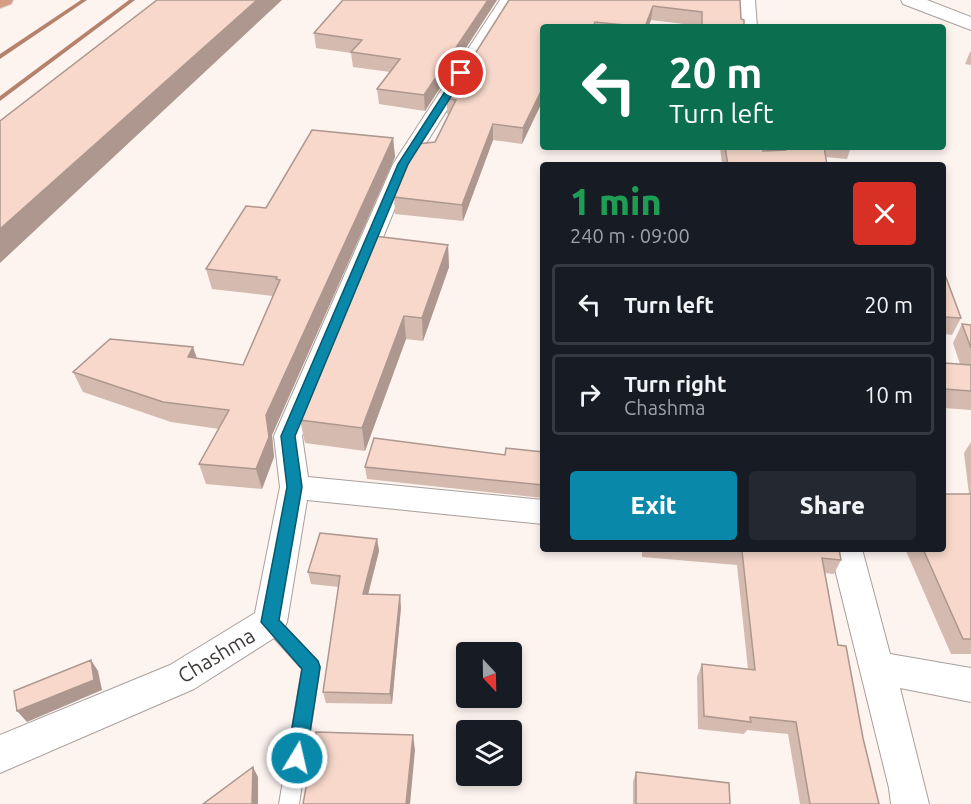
<!DOCTYPE html>
<html lang="en">
<head>
<meta charset="utf-8">
<style>
	:root { --surface:#171b24; --page:#242831; --text:#f1f3f6; --muted:#9ea1a6; --line:#363941; --accent:#0988aa }
	body { margin:0; font-family:Ubuntu,sans-serif; background:var(--page); color:var(--text); height:100vh; display:flex; flex-direction:column; font-size:22px; white-space:nowrap }
	* { box-sizing:border-box; margin:0 }
	p { font-size:20px; color:var(--muted) }
	.icon { flex:none; width:33px; height:33px; fill:none; stroke:currentColor; stroke-width:2; stroke-linecap:round; stroke-linejoin:round }
	.map { position:relative; flex:1; overflow:hidden }
	.details { position:absolute; left:540px; top:162px; width:406px; height:390px; display:flex; flex-direction:column; background:var(--surface); border-radius:6px; box-shadow:0 3px 9px #0003 }
	.details>* { flex:none }
	.guide { position:absolute; left:540px; top:24px; width:406px; height:126px; border-radius:6px; box-shadow:0 3px 9px #0003; background:#0b6e4f; color:#fff; overflow:hidden }
	.needle { width:39px; rotate:158deg }
	.tools { position:absolute; left:456px; top:642px; display:grid; gap:12px }
	.tools a { display:grid; place-items:center; width:66px; height:66px; border-radius:6px; background:var(--surface); box-shadow:0 3px 9px #0003; font-size:30px }
	.pin { position:absolute; display:grid; place-items:center; width:51px; height:51px; color:#fff; margin:-26px; border:3px solid #fff; border-radius:50%; box-shadow:0 2px 6px #0007 }
	.me { position:absolute; width:66px; margin:-33px; rotate:9deg; stroke-linejoin:round; filter:drop-shadow(0 0 4px #0008) }
	.turn { display:flex; align-items:center; gap:21px; height:126px; padding:0 30px; font-size:27px }
	.turn .icon { width:78px; height:78px; stroke-width:2.5 }
	.turn b { display:block; font-size:42px; line-height:51px }
	.round { display:grid; place-items:center; flex:none; width:63px; height:63px; border-radius:6px; background:var(--page) }
	.overview { display:flex; align-items:center; justify-content:space-between; height:102px; padding:0 30px }
	h1 { font-size:36px; font-weight:800; line-height:45px; color:#1e9e55 }
	.cta { display:flex; gap:12px; margin-top:auto; padding:12px 30px }
	.cta a { flex:1; height:69px; border-radius:6px; background:var(--accent); color:#fff; font-size:24px; font-weight:800; line-height:69px; text-align:center }
	.cta a+a { background:var(--page); color:var(--text) }
	ul { padding:0; list-style:none }
	li { display:flex; align-items:center; gap:18px; height:81px; margin:0 12px 9px; padding:0 18px; border:3px solid var(--line); border-radius:6px }
	li div { flex:1 }
	li b { display:block; font-size:22px }
	li em { font-style:normal }
	.map>svg:first-child { display:block }
</style>
</head>
<body>
<div class="map">
<svg width="971" height="804" viewBox="0 0 971 804">
	<rect width="100%" height="100%" fill="#fdf3ef"/>
	<g fill="none" stroke-linecap="round" stroke-linejoin="round">
		<path fill="#b6826b" fill-rule="evenodd" d="M81,0H87L0,59V54Z
			M129,0H135L0,101V96Z"/>
		<g stroke="#a89f9c" stroke-width="2">
			<path id="service" d="M270,614L276,617L317,661L320,667L299,804H279L302,669L264,627L262,622L264,617Z"/>
		</g>
		<g stroke="#a89f9c" stroke-width="2">
			<path id="minor" d="M500,0H516L413,164L302,436L308,477L543,500V524L307,500L287,622L282,633L194,689L0,773V735L170,665L255,613L280,487L274,436L393,164Z
				M739,0H755L757,27H741Z
				M756,147H776L780,165H760Z
				M830,549H862L890,654L971,668V702L900,688L929,804H891L889,788Z"/>
		</g>
		<g stroke="#a89f9c" stroke-width="2">
			<path id="tertiary" d="M901,0H927L971,17V30L903,4Z"/>
		</g>
		<g stroke="#d5d4d3" stroke-width="2">
			<path id="trunk" d="M0,0H13L11,4L0,8Z"/>
		</g>
		<use href="#service" fill="#fff" fill-rule="evenodd"/>
		<use href="#minor" fill="#fff" fill-rule="evenodd"/>
		<use href="#tertiary" fill="#fff" fill-rule="evenodd"/>
		<use href="#trunk" fill="#d69c84" fill-rule="evenodd"/>
	</g>
	<path fill="#d4baaf" d="M497,0L425,111L379,104L377,89L390,72L353,67L351,53L316,48L314,33Z
		M509,0H740L741,19L744,27H700V26L651,20L648,27H543V100L522,144L493,140L463,221L395,214L394,197L435,142L449,114H447V98Z
		M970,52H971V65L965,64Z
		M393,138L395,157L272,435L274,457L262,489L206,484L199,464L219,429L171,422L83,392L73,372L197,358L243,365L273,296L212,289L206,269L266,208Z
		M720,147H762L763,151H778V147H851L847,159L825,157L827,165H722Z
		M448,245L449,267L423,341L406,339L365,451L305,443L300,420Z
		M944,272L961,318L952,335L944,334Z
		M962,324L971,325V410L944,408V363L960,364L953,343Z
		M971,442V494H969L964,453Z
		M543,452V498L367,479L365,467Z
		M971,494V654H951L906,551H888L887,549H944Z
		M377,539L379,551L368,595L401,607L392,704L326,703L323,692L339,587L311,584L308,572Z
		M642,549H839L841,560L834,574L825,573L838,645L863,738L879,804H800L788,734L747,730L744,734L698,729L697,677L702,664L748,669L737,565L642,557Z
		M636,772L730,804H633V782Z"/>
	<path fill="#ad978e" d="M257,0H282L0,263V229Z
		M488,0H497L425,111L424,95Z
		M653,6L651,20L648,27H645Z
		M543,87V100L522,144L523,128Z
		M493,124V140L463,221L462,205Z
		M393,138L395,157L272,435L274,457L262,489L256,469L266,415Z
		M448,245L449,267L423,341L422,318Z
		M404,316L406,339L365,451L362,428Z
		M193,347L200,367L188,357Z
		M377,539L379,551L365,606L363,594Z
		M400,595L401,607L392,704L390,694Z
		M91,660L98,671L102,690L27,722L17,711Z
		M413,735L415,750L410,804H406Z
		M253,767L258,777V804H252Z"/>
	<path fill="#f7d8cb" stroke="#ad978e" stroke-width="1.5" d="M157,0H257L0,229V121Z
		M343,0H488L424,95L377,89L400,59L351,52L362,40L314,33Z
		M509,0H740L741,19L744,20V27H702V12L653,6L645,27L595,22L593,27H543V87L523,128L493,124L462,205L394,197L417,144L435,142L456,100L447,98Z
		M312,130L393,138L266,415L269,437L256,469L199,464L229,410L163,402L73,372L110,339L193,347L188,357L243,365L280,280L276,279L277,277L206,269L246,206L266,208Z
		M725,147H762L763,151L786,150V147H824L827,165H728Z
		M374,236L448,245L422,318L404,316L362,428L300,420L299,413Z
		M944,272L961,318L944,317Z
		M962,324L971,325V348Z
		M944,363L971,365V391L944,389Z
		M374,438L505,455L506,448L543,452V485L365,467Z
		M944,494H971V639H963L923,549H944Z
		M320,533L377,539L363,594L400,595L390,694L323,692L340,576L308,572Z
		M722,549H839L841,560L822,558L838,645L846,646L863,738L879,804H810L796,722L750,717L751,722L704,716L702,664L755,670L742,551Z
		M91,660L94,680L17,711L14,691Z
		M316,732L413,735L406,804H303Z
		M253,767L252,804H203Z
		M636,772L729,783L730,804H636Z"/>
	<path fill="#0988aa" stroke="#06586e" stroke-width="1.5" d="M461,70L466,73L408,164L295,436L302,487L279,620L318,661L320,667L306,758L303,765L297,768L290,765L287,758L302,669L261,622L287,487L281,436L398,164L457,73Z"/>
	<g text-anchor="middle" dominant-baseline="central" stroke-width="6" stroke-linejoin="round" paint-order="stroke">
		<g font-size="21" fill="#3e3b39" stroke="#fff">
			<text transform="translate(216 655) rotate(-31)">Chashma</text>
		</g>
	</g>
</svg>
<div class="tools">
<a><svg class="needle" viewBox="-14 -14 28 28"><path d="M0-13l5 13h-10z" fill="#e53935"/><path d="M0 13l5-13h-10z" fill="#9ea1a6"/></svg></a>
<a><svg class="icon" aria-label="layers" viewBox="0 0 24 24"><path d="M12 4l9 5-9 5-9-5zM3 14l9 5 9-5"/></svg></a>
</div>
<div class="pin" style="left:461px;top:73px;background:#d93025"><svg class="icon" aria-label="arrive" viewBox="0 0 24 24"><path d="M6 21V4h12l-3 4 3 4H6"/></svg></div>
<svg class="me" style="left:297px;top:758px" viewBox="-20 -20 40 40"><circle r="17" fill="#0988aa" stroke="#fff" stroke-width="3"/><path d="M0-11L8 9 0 5-8 9z" fill="#fff"/></svg>
<div class="guide">
<div class="turn"><svg class="icon" aria-label="left" viewBox="0 0 24 24"><path d="M17 20v-9H6M10 6l-5 5 5 5"/></svg><div><b>20 m</b>Turn left</div></div>
</div>
<section class="details">
<div class="overview"><div><h1>1 min</h1><p>240 m · 09:00</p></div><a class="round" style="background:#d93025;color:#fff"><svg class="icon" aria-label="close" viewBox="0 0 24 24"><path d="M6 6l12 12M18 6L6 18"/></svg></a></div>
<ul>
<li><svg class="icon" aria-label="left" viewBox="0 0 24 24"><path d="M17 20v-9H6M10 6l-5 5 5 5"/></svg><div><b>Turn left</b></div><em>20 m</em></li>
<li><svg class="icon" aria-label="right" viewBox="0 0 24 24"><path d="M7 20v-9h11M14 6l5 5-5 5"/></svg><div><b>Turn right</b><p>Chashma</p></div><em>10 m</em></li>
</ul>
<div class="cta"><a>Exit</a><a>Share</a></div>
</section>
</div>
</body>
</html>
